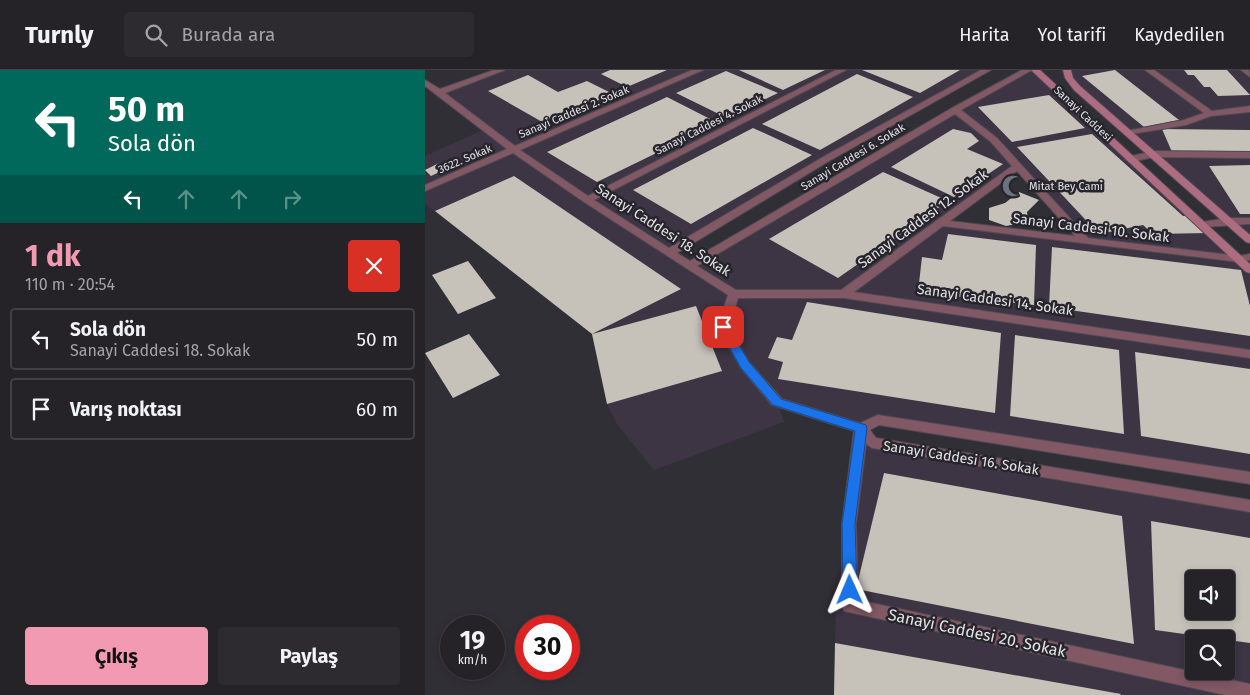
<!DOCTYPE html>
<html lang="tr">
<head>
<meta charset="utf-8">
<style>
	:root { --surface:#252328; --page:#2d2b30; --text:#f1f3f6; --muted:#a3a4a8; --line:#424045; --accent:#f19ab2 }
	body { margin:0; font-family:"Fira Sans",sans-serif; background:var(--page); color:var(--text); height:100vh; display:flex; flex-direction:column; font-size:19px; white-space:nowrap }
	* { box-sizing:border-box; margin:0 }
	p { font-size:16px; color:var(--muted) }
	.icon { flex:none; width:28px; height:28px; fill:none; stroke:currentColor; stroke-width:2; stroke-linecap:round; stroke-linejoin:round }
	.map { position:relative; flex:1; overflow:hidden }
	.drawer { display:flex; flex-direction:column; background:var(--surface); width:425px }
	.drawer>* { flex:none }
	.hud { background:#00695c; color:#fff; overflow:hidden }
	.fabs { position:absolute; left:760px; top:500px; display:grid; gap:10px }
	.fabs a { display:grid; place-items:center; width:50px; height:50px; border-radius:5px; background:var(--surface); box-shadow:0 2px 8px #0003,0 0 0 1px var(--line); font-size:25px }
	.speed { position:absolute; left:15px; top:545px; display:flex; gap:10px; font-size:25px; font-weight:700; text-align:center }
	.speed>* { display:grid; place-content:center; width:65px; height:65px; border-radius:50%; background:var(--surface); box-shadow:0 2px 8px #0003,0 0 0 1px var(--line); line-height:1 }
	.speed small { font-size:12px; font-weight:400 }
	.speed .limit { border:8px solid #d22; background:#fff; color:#111 }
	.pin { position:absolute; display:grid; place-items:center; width:42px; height:42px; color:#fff; margin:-21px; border-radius:10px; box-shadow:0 2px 8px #0006 }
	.me { position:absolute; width:55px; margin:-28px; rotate:359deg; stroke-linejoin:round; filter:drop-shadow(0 0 4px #0008) }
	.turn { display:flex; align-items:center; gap:18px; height:105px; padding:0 25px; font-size:22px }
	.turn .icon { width:65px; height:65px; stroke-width:2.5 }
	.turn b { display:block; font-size:35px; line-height:42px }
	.lanes { display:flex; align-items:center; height:48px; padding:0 25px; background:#0003; justify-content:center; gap:25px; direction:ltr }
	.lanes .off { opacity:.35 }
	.round { display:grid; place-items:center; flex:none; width:52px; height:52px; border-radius:5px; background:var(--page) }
	.head { display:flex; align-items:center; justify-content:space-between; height:85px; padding:0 25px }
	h1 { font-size:30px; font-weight:700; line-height:38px; color:var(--accent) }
	.action { display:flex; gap:10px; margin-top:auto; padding:10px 25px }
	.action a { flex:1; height:58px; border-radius:5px; background:var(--accent); color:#111; font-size:20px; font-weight:700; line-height:58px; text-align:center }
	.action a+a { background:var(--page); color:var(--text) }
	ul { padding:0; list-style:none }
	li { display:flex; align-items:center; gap:15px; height:62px; margin:0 10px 8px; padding:0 15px; border:2px solid var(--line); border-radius:5px }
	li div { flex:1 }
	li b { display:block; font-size:19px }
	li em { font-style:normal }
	header { display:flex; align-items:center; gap:30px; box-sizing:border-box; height:70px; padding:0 25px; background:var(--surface); border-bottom:1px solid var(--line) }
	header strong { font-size:24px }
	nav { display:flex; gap:28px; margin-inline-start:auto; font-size:18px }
	.search { width:350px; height:45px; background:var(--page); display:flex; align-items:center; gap:12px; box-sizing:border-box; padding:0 18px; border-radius:5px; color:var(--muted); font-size:19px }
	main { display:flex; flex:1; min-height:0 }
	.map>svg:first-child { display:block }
</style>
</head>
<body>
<header>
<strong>Turnly</strong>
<div class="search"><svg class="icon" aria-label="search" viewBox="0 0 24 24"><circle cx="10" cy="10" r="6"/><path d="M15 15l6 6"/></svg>Burada ara</div>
<nav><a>Harita</a><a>Yol tarifi</a><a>Kaydedilen</a></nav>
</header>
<main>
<section class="drawer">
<div class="hud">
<div class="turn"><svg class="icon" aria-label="left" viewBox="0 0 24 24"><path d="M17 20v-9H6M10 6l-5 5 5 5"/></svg><div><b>50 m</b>Sola dön</div></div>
<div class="lanes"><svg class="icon" aria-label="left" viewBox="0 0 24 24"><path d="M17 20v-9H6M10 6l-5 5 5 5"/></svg><svg class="icon off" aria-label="ahead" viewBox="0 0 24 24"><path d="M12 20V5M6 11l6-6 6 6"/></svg><svg class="icon off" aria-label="ahead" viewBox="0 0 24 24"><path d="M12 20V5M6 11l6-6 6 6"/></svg><svg class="icon off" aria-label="right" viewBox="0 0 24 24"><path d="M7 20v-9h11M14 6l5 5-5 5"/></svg></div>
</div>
<div class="head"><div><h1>1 dk</h1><p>110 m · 20:54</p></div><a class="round" style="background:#d93025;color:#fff"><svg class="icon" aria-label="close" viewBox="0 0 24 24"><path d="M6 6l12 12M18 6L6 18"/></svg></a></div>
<ul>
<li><svg class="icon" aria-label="left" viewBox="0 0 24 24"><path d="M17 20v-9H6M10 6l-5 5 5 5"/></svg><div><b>Sola dön</b><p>Sanayi Caddesi 18. Sokak</p></div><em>50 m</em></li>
<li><svg class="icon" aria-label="arrive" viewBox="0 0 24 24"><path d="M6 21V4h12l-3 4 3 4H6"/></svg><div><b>Varış noktası</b></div><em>60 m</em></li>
</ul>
<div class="action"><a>Çıkış</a><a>Paylaş</a></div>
</section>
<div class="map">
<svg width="825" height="625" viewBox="0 0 825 625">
	<rect width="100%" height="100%" fill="#312f36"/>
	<path fill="#3d3444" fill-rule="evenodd" d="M74,0H562L245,181L266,195L603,0H610L825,200V408L453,350L437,358L447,373L825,436V625H409L411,534L425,536L436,358L352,332L359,352L229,400L192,354L182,334L167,264L0,134V86L60,59L15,22ZM593,96L660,172L516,152ZM769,509H801V541H769ZM769,569H801V601H769Z
		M642,0H825V170L652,18Z"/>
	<path fill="#c6c1b9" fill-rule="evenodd" d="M185,0H242L202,17L176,4Z
		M314,0H400L358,20Z
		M437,0H535L495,23Z
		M690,0L754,50L719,57L657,6Z
		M759,0H802L825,25L793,26L785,17H779L769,5H763Z
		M301,1L353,23L302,48L251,23Z
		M432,4L488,27L395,80L337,54Z
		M103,5L133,22L162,11L188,24L119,53L63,21Z
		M624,25L660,58L587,72L553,37Z
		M242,27L293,53L172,112L122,82Z
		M328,58L387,85L266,154L208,120Z
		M528,59L546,63L554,71L542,79L578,94L529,127L466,97Z
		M737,59L825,60V81L747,82Z
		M667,64L758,146L765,145L784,163L728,164L718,155L674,164L592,77Z
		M14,93L21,99L6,106L0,100Z
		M825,95V144H815L784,96Z
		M458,102L523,131L413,208L344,169Z
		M89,106L256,219L167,264L271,236L297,301L182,334L167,264L10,141Z
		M594,122L614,130L602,142L603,152L581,156L564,150V138L580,133Z
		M523,164L611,175L609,235L493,222L497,187L517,190Z
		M627,177L816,200L825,236V266L624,237Z
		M43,191L71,228L33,244L7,205Z
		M382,232L576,263L570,343L353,309L358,292L343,288L352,267L367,270Z
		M44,264L75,305L28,328L0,283Z
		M590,265L694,280L699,364L585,346Z
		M710,282L825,299V384L716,366Z
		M459,403L697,446L709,574L431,519Z
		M726,451L825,468V573L730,560ZM769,509H801V541H769Z
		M410,573L696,624L695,625H409Z"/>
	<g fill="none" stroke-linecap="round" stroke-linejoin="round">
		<g stroke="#4d4b52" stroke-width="2">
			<path id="street" d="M69,0H80L20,23L90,76L267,0H278L95,80L163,126L411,0H421L169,130L244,178L398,87L556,0H566L404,91L252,183L265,191L527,38L597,0H607L536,40L572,68L663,168L814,186L825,184V190L814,192L518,156L429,222L825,280V288L419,228H313L304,257L324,292L357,329L435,353L453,345L825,402V414L454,355L445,360L451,368L825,430V442L447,378L441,374L431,454L433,530L825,614V625H800L419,541L417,536V454L429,361L347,335L316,298L292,257L303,225L159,132L88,83L0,121V115L82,79L0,16V10L15,19ZM530,44L566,72L587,96L416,220H311L272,196ZM592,101L650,166L525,151Z
				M720,0H729L787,41L825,36V42L786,46L761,55L701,65V61L759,50L779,43Z
				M816,0H824L825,7Z
				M729,81L825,82V88L729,87L705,92L700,89L702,87Z
				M803,148H825V154C815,154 777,159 772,155L777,152Z"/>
		</g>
		<g stroke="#4d4b52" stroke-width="2">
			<path id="secondary" d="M606,0H615L825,194V203L821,202Z
				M638,0H646L648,8L655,16L825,165V173L821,172L649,20L640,8Z"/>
		</g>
		<use href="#street" fill="#815864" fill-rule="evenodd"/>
		<use href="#secondary" fill="#ae6c80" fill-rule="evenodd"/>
	</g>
	<path fill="#1a73e8" stroke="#114b97" d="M298,254L302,255L324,292L356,329L441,355L442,358L430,454L432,520L430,524L425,526L420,524L418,520L417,454L430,361L348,335L316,298L293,257Z"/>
	<defs>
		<g id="mosque-bare" transform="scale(1.725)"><path d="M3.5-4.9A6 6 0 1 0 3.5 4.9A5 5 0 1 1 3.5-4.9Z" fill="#6b7280" stroke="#27252c" stroke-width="2.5" paint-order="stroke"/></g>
	</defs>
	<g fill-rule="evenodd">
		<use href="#mosque-bare" x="588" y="116"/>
	</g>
	<g text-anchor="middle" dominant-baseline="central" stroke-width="5" stroke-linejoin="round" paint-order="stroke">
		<g font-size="11" fill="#e2e1e5" stroke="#27252c">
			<text transform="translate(149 42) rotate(-23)">Sanayi Caddesi 2. Sokak</text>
			<text transform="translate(658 44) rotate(43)">Sanayi Caddesi</text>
			<text transform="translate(284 55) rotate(-27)">Sanayi Caddesi 4. Sokak</text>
			<text transform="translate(428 87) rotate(-31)">Sanayi Caddesi 6. Sokak</text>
			<text transform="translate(40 89) rotate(-23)">3622. Sokak</text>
		</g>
		<g font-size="11" fill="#e2e1e5" stroke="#27252c" text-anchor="start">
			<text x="604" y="116">Mitat Bey Cami</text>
		</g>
		<g font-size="14" fill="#e2e1e5" stroke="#27252c">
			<text transform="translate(498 149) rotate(-36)">Sanayi Caddesi 12. Sokak</text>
			<text transform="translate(666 158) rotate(7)">Sanayi Caddesi 10. Sokak</text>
			<text transform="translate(238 160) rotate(33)">Sanayi Caddesi 18. Sokak</text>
			<text transform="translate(570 230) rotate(8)">Sanayi Caddesi 14. Sokak</text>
			<text transform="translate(536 388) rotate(9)">Sanayi Caddesi 16. Sokak</text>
		</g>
		<g font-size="16" fill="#e2e1e5" stroke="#27252c">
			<text transform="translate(552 563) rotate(12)">Sanayi Caddesi 20. Sokak</text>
		</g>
	</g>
</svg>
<div class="fabs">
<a><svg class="icon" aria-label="sound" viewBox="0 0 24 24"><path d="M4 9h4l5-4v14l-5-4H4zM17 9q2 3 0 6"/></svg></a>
<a><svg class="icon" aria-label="search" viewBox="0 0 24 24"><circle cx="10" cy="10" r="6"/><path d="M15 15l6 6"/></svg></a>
</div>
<div class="speed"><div>19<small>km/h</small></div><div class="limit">30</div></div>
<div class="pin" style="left:298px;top:257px;background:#d93025"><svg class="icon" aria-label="arrive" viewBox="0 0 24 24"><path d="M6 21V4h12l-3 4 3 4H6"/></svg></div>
<svg class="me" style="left:425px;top:520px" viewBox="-20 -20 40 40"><path d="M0-17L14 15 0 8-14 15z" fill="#1a73e8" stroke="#fff" stroke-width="4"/></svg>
</div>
</main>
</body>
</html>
